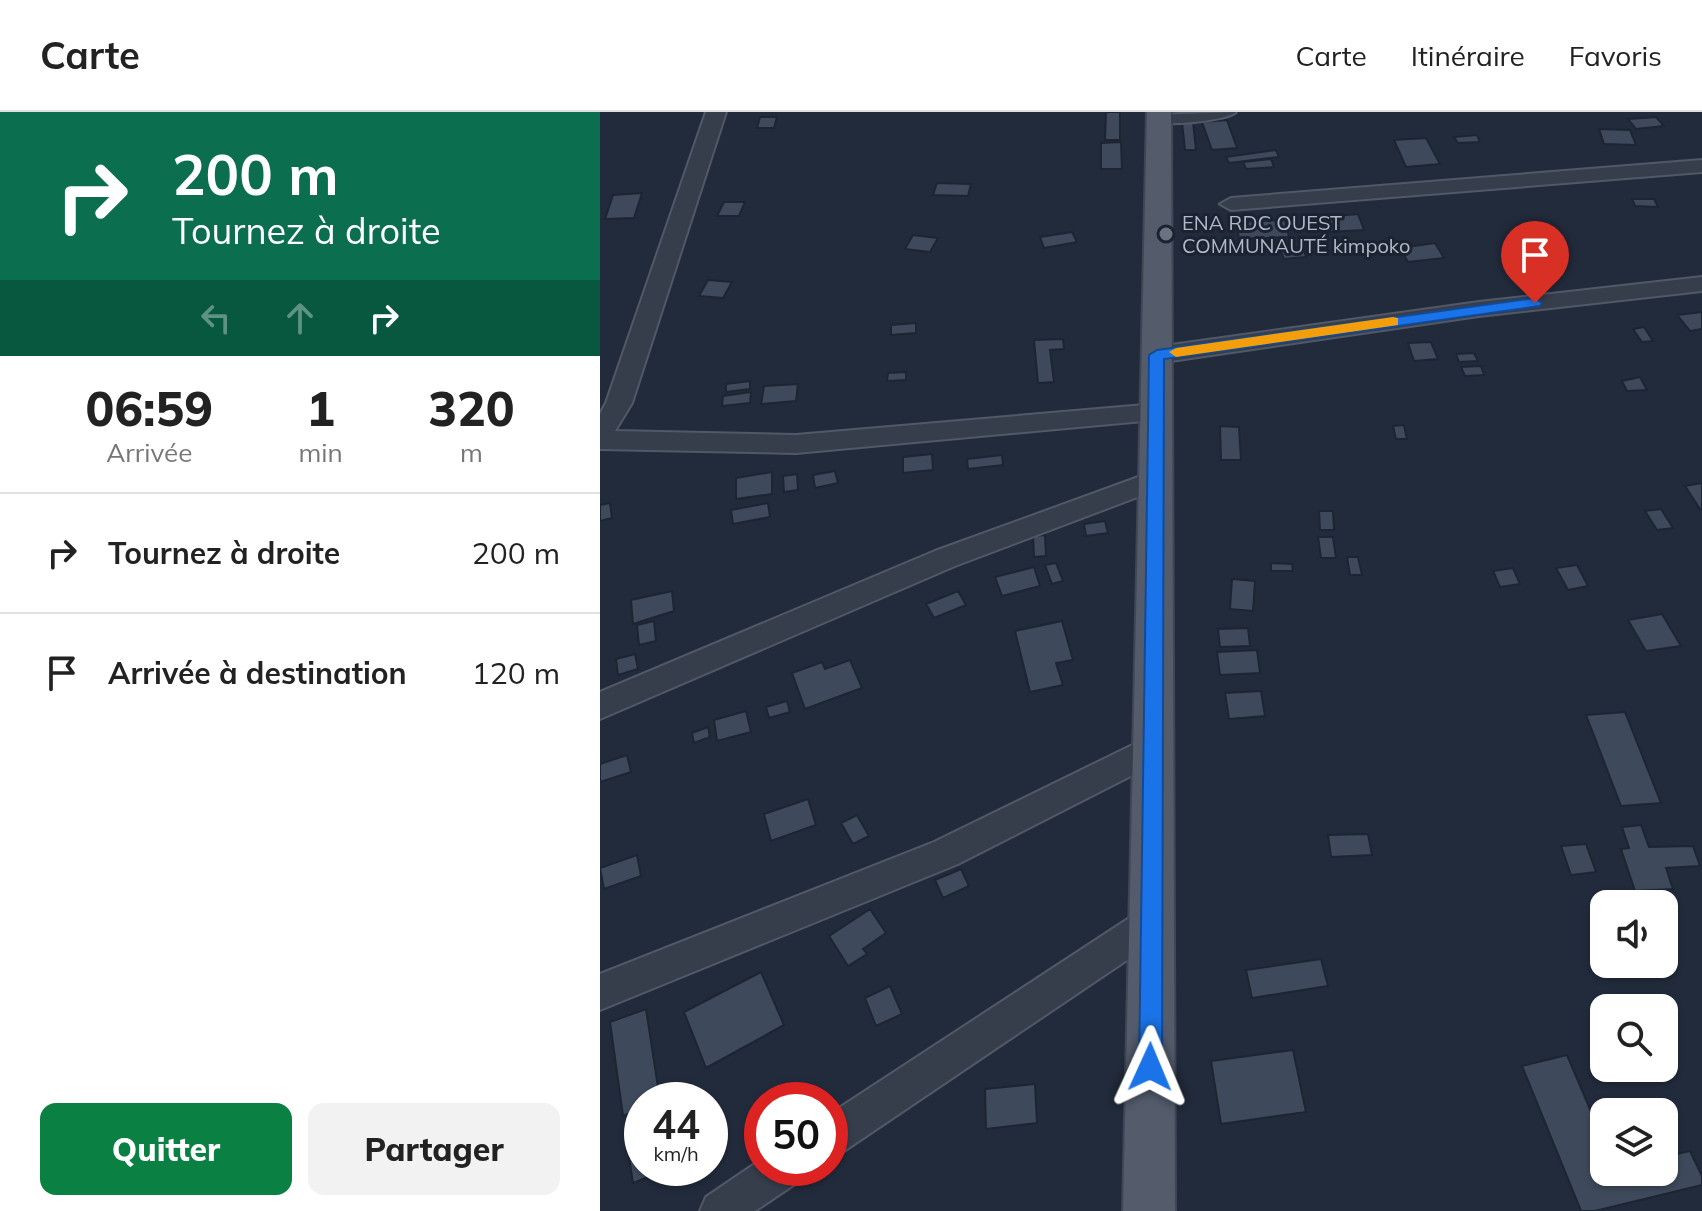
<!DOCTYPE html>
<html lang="fr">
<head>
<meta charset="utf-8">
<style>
	:root { --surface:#fff; --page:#f2f2f2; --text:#222; --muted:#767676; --line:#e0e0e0; --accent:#0b8043 }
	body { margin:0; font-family:Mulish,sans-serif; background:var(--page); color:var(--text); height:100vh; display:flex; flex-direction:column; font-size:30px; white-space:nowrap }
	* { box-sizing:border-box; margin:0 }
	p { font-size:26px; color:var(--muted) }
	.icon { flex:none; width:44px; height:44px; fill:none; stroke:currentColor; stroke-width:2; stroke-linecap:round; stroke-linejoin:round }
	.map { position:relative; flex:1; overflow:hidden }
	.drawer { display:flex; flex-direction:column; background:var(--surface); width:600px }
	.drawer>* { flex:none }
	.banner { background:#0b6e4f; color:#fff; overflow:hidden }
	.buttons { position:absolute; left:990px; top:778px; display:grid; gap:16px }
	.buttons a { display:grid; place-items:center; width:88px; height:88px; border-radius:16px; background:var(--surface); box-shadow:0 2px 6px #0004; font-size:40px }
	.speed { position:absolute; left:24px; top:970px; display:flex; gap:16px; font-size:40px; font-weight:700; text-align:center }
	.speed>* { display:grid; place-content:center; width:104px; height:104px; border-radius:50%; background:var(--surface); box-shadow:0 2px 6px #0004; line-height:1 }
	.speed small { font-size:20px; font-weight:400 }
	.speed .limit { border:12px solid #d22; background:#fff; color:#111 }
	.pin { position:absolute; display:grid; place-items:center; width:68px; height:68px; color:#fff; margin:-82px -34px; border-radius:50% 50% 50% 0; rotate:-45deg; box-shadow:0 0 8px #0007 }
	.pin .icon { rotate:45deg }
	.me { position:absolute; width:88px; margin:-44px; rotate:1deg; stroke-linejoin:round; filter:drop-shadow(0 0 6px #0008) }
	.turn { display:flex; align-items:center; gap:28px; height:168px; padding:0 40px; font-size:36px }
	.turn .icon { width:104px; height:104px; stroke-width:2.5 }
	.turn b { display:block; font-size:56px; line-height:68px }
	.lanes { display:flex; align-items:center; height:76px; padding:0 40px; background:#0003; justify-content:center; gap:40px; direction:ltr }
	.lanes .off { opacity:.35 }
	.eta { display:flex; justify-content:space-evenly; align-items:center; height:136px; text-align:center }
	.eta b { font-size:48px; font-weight:800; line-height:56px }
	.button { display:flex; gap:16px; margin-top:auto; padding:16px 40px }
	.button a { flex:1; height:92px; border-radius:16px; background:var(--accent); color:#fff; font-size:32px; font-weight:800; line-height:92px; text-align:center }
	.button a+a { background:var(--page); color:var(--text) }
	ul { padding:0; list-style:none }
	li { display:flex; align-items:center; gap:24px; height:120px; padding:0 40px; border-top:2px solid var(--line) }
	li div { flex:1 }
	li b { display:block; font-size:30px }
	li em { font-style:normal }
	header { display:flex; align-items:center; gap:48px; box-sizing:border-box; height:112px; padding:0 40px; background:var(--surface); border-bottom:2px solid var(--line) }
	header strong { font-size:38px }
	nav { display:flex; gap:44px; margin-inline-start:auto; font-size:28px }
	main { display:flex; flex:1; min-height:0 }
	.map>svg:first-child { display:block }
</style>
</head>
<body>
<header>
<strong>Carte</strong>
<nav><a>Carte</a><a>Itinéraire</a><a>Favoris</a></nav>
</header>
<main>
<section class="drawer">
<div class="banner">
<div class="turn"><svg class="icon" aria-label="right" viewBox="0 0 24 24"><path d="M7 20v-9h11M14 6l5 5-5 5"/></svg><div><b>200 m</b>Tournez à droite</div></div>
<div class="lanes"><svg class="icon off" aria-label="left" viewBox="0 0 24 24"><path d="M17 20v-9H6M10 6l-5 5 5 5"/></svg><svg class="icon off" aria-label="ahead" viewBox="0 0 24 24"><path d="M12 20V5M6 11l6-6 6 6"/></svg><svg class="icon" aria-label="right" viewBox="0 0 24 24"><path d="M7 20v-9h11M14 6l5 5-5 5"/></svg></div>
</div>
<div class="eta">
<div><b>06:59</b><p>Arrivée</p></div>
<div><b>1</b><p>min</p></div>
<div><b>320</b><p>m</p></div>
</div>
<ul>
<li><svg class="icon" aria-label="right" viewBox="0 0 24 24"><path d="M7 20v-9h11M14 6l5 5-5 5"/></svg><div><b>Tournez à droite</b></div><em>200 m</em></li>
<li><svg class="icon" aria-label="arrive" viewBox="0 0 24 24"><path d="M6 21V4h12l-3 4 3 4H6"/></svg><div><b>Arrivée à destination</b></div><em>120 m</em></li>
</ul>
<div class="button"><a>Quitter</a><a>Partager</a></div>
</section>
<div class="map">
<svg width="1102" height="1099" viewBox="0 0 1102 1099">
	<rect width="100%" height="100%" fill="#222b3c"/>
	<path fill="#3e495b" stroke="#1d2533" stroke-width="2" d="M506,0H520V28H505Z
		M160,5H177L174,16H157Z
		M1056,5L1064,14L1036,17L1028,7Z
		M627,8L637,36L612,38L602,10Z
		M582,10H593L596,38H585Z
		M999,17L1030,18L1036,33L1004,32Z
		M877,23L880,30L858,31L854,25Z
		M826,26L840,52L806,55L794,28Z
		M521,30L522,57H501V31Z
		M676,38L679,45L629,51L626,45Z
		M671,47L674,55L646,57L643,50Z
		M337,71L371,72L368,84L333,83Z
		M42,81L34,106L5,107L13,83Z
		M1032,87H1054L1058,95L1035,94Z
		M124,90H145L139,104H117Z
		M758,102L764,118L726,120L721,105Z
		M685,108L689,125L639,127L636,110Z
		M472,120L477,130L444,136L440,125Z
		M313,123L338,126L330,140L305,137Z
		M943,126L952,139L922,142L914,130Z
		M835,131L844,146L808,150L800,136Z
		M703,135L706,145L684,147L680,137Z
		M108,168L132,170L123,186L99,184Z
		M1102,200V217L1090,219L1077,203Z
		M316,211V221L291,223V213Z
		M1044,215L1053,229L1042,230L1033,217Z
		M463,227L464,237L450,238L454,270L438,271L434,228Z
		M831,230L838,247L814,249L808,231Z
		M874,241L878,249L859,250L856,242Z
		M881,254L884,263L865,264L861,255Z
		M306,260V268L287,269L288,261Z
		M1040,265L1047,278L1027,279L1022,269Z
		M150,269V277L126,280V272Z
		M198,272L196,289L161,292L164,274Z
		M151,280L150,291L122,294L123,284Z
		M804,313L807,327H796L793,314Z
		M620,314L639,315L641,348H621Z
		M332,342L333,358L303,361V345Z
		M402,343L403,353L368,357L367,347Z
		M235,359L238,371L215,376L213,363Z
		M172,360V382L136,387V366Z
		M197,362L198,378L184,380L183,364Z
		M1102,371V397H1100L1085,374Z
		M10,391L12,406L0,409V393Z
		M168,391L170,405L133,412L131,398Z
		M1061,397L1073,416L1057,418L1045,399Z
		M719,399H733L734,418H720Z
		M505,409L508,421L486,424L484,412Z
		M445,423L446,444L434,445L433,424Z
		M718,425H733L736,446H721Z
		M747,445H758L762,463H750Z
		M456,451L463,469L452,472L445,453Z
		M671,451L692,452L693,459H671Z
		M977,453L988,474L968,478L956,456Z
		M434,455L440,474L402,484L395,465Z
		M913,456L920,472L900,475L893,459Z
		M632,467L655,469L653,499L630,497Z
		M72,479L74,499L33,512L31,488Z
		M358,479L366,493L334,506L326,492Z
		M1062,502L1081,534L1046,539L1028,508Z
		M54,509L56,529L39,533L37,513Z
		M462,509L473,548L456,551L463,573L430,580L415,519Z
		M648,516L650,534L620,535L618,517Z
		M657,538L660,561L620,563L617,540Z
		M35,542L38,557L18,563L16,547Z
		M250,548L262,576L205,597L192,561L222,550L225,557Z
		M661,579L665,604L629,607L625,581Z
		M187,589L190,600L169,606L166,595Z
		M146,599L151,620L117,629L114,608Z
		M1025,600L1061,691L1021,694L986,603Z
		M108,615L110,625L94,631L92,621Z
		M27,643L31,660L0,670V652Z
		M208,687L216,713L171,729L164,702Z
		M257,703L269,724L253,732L241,711Z
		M1041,713L1049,735L1093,734L1100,754L1066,756L1073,777L1035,779L1021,737L1029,736L1022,715Z
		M768,722L772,743L731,745L728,723Z
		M986,732L996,760L971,763L961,734Z
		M37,743L41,764L4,777L0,756Z
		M361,757L369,774L343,786L335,768Z
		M270,797L286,821L263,837L267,842L248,854L229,824Z
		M721,847L728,874L652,886L646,858Z
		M161,860L184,913L106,956L84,900Z
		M290,874L302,902L276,914L265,886Z
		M46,897L60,988H42V996L23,1004L10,910Z
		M693,938L706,1000L621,1012L611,949Z
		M967,943L1004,1030V1060H1064V1045L1090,1039L1102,1064V1073L995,1099H981L922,954Z
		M435,972L437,1011L386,1017L385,977Z
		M42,1026V1056H71L33,1071L27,1033Z"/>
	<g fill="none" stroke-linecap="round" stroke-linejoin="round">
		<g stroke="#515867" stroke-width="4">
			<path id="minor" d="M106,0H126L32,291L15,319L196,323L556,292L565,295L569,301L565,307L196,341L0,337V302L6,291Z
				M636,0C627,9 558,16 549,7L552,3Z
				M1102,48V60L631,98L620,92L631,86Z
				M1102,165V179L879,204L557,251L548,249L545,243L548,237L557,235L879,190Z
				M555,359L564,361L568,368L564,375L355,454L0,607V580L335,439Z
				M553,623L564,627L569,637L564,647L358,752L0,898V862L334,730Z
				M552,794L564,799L569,811L564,823L244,1039L230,1045V1002L540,799Z
				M162,1047V1056H204L198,1070L155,1099H100L106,1085Z"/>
		</g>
		<g stroke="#3f4755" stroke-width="4">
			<path id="major" d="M547,0H571L575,1099H523Z"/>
		</g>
		<use href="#minor" fill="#363e4c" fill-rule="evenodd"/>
		<use href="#major" fill="#545c6c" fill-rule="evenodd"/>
	</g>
	<path fill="#1a73e8" stroke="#114b97" stroke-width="2" d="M935,186L942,191L940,194L564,247L562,955L558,963L550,966L542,963L539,955L549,243L557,238Z"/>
	<path fill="#f59e0b" d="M793,205L798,206V213L576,245L569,240L576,236Z"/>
	<circle fill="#6b7280" stroke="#1b2331" stroke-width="3" cx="566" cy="122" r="8"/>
	<g text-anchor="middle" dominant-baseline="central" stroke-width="6" stroke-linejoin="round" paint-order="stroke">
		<g font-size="20" fill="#b1b8c8" stroke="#1b2331" text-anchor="start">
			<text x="582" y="110">ENA RDC OUEST<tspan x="582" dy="23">COMMUNAUTÉ kimpoko</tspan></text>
		</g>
	</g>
</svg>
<div class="buttons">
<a><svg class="icon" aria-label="sound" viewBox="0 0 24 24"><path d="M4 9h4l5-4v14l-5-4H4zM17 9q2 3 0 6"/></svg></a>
<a><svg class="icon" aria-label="search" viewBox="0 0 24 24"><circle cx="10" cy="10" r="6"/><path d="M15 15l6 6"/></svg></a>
<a><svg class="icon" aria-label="layers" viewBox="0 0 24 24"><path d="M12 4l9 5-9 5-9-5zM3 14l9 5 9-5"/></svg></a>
</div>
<div class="speed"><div>44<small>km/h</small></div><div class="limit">50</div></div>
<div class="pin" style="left:935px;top:191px;background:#d93025"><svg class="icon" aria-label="arrive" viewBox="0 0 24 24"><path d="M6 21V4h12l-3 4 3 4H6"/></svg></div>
<svg class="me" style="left:550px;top:955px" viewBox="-20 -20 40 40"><path d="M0-17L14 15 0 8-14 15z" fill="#1a73e8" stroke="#fff" stroke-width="4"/></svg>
</div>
</main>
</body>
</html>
